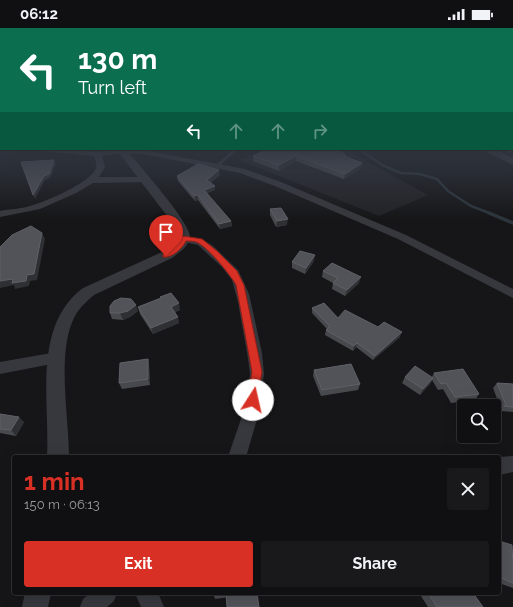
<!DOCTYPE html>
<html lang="en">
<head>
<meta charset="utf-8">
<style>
	:root { --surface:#101012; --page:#19191b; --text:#f1f3f6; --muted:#9c9d9f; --line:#303032; --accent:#d93025 }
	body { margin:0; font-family:Raleway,sans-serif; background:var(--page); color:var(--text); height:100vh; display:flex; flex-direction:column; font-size:15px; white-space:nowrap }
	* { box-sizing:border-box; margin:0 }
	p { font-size:13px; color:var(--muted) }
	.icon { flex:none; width:22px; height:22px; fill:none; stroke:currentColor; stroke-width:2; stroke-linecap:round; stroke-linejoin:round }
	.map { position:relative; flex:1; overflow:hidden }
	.details { position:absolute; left:12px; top:427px; width:489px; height:140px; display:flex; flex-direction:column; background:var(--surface); border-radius:4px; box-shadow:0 4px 16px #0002,0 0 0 1px var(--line) }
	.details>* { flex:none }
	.guide { position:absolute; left:0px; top:0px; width:513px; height:122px; box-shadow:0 4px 16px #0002,0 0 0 1px var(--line); background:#0b6e4f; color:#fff; overflow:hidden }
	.buttons { position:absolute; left:457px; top:371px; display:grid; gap:8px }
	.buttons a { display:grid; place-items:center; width:44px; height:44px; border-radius:4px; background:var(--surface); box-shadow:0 4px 16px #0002,0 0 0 1px var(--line); font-size:20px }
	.pin { position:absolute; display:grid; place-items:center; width:34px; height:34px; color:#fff; margin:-41px -17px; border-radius:50% 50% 50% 0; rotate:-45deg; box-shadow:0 0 4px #0007 }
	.pin .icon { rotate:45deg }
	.me { position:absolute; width:44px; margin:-22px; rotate:10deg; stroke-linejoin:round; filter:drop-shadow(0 0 3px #0008) }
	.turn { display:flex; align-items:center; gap:14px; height:84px; padding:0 12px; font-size:18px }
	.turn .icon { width:52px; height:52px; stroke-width:2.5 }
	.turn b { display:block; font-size:28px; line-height:34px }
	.lanes { display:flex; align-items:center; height:38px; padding:0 12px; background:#0003; justify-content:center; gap:20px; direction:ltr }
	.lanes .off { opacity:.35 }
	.round { display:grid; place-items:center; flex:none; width:42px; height:42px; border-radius:4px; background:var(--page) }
	.overview { display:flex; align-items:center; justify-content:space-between; height:68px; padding:0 12px }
	h1 { font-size:24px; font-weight:700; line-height:30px; color:var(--accent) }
	.cta { display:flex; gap:8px; margin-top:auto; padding:8px 12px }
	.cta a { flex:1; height:46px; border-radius:4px; background:var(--accent); color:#fff; font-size:16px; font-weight:700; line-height:46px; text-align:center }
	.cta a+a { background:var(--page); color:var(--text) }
	.status { display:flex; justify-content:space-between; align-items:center; height:28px; padding:0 20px; background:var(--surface); direction:ltr }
	.status svg { height:11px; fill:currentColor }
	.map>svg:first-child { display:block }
</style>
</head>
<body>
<div class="status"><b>06:12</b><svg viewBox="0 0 49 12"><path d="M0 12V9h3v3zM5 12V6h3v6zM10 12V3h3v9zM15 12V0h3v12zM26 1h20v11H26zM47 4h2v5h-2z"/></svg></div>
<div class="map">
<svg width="513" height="579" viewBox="0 0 513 579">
	<rect width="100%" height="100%" fill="#161618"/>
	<path fill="#222225" d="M269,121H345L428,167L379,188L239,132Z"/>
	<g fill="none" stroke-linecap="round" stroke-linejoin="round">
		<path stroke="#2c353c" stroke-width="2.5" d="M359,121L382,137L401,145L420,146L437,151L448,163L471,178L492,186"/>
		<path stroke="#2c353c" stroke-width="3.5" d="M489,185L513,195"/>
		<path fill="#37383d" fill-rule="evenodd" d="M234,121H238L218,139H216V137Z"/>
		<path fill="#37383d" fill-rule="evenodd" d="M0,116H1V120H0Z
			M39,121H69L97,124L119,121L143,122L245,141L281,154L406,207L513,261V270L398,211L275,158L240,145L143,126L122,125L102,128L105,139L99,149H144L147,150L148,152L147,154L93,155L76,165L40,181L0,189V183C10,181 21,181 30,178C45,174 92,154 96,140C97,136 95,132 94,128L43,123Z
			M183,208L202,211L213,218L238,242L249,266L262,325L264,346L258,388L246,429H228L242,388L250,346L248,330L238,274L232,252L222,239L198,217L179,213L178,211L179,209Z
			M57,324L62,326L64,330L62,334L0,346V334Z
			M513,428V444L499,447V429Z
			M90,565H117L114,573L107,579H80L83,571Z
			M135,565H158L164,579H141Z"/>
		<path fill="#37383d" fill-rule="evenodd" d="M116,121H126C137,135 191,195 190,209C189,218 179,225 172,230L94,267C87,273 80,279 75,288C56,323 69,389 69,429H47C50,374 32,298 83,260L162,224C177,213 180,210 171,193Z
			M481,121H494L513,130V137Z
			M25,565H51L48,579H22Z"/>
	</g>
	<path fill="#47494d" d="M512,111H513V123L508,124L505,121H512Z
		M253,128H346V129L362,135L361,140L344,151L296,133L279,143L253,133Z
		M220,147L210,155L215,162L207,165L231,193L232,198L220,201L198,172L195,173L178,153L177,148Z
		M270,181L287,197L276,199L270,187Z
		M314,233L305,246L292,240V234Z
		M323,243L359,255L345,268L332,261L333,255L322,249Z
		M160,269L180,282L175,284L179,295L153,306L140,286L138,279L161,271Z
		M312,280L338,290L378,299L400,309L373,332L356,319L353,323L325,307L326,302L327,301L312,285Z
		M138,283L130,289L123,292L112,291L110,285Z
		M148,331L149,337L150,357L122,361L119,355Z
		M314,342L360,356L358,362L321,368L313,348Z
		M434,345L479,366L475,372L451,375L443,361L438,362L432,352L430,356L420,367L402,355L405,349H432Z
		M497,355L513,356V384L500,383L501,381L493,360Z
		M0,386L24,394L16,408L0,405Z
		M499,513L513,538V560L499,555Z
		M214,565H257L215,571Z
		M419,565H473L483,579H428Z"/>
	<path fill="#2f3033" d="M296,128V133L279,143V137Z
		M54,132L56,136L50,150L45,152L35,171L33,167L44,148Z
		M362,135L361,140L344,151L345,146Z
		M219,142L220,147L208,157L207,152Z
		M215,158V162L204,166V162Z
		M198,167V172L195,173L194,168Z
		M288,191L287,197L276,199L277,193Z
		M231,193L232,198L220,201L219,196Z
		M42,205L45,211L37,252L30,253L29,258L15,261L14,257L0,260V253L27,247Z
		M315,227L314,233L305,246L306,240Z
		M361,249L359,255L345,268L347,262Z
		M179,275L180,282L172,285L171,279Z
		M136,277L138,283L130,289L123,292L120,285Z
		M178,289L179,295L153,306L151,300Z
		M402,304L400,309L373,332L375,328Z
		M357,315L356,319L353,323L354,318Z
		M148,331L149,337L150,357L148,351Z
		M433,350L430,356L420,367L423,361Z
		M19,389L24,394L16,408L11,402Z"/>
	<path fill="#525359" stroke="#5f6168" d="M512,111H513V118H512Z
		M267,121H338L346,128H344L362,135L345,146L296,128L279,137L253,128Z
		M54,132L49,146L44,148L33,167L21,134Z
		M198,136L219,142L207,152L215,158L204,162L231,193L219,196L198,167L194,168L177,148Z
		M281,180L288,191L277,193L270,181Z
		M31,198L42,205L34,246L27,247L26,253L12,255L13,251L0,253V219L12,207Z
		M300,223L315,227L306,240L292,234Z
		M332,235L361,249L347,262L333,255L338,250L323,243Z
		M171,265L179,275L171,279L178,289L151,300L138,279L161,270L160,269Z
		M121,270L131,271L136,277L128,283L120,285H110V278L114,273Z
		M324,275L338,290L345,282L378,299L384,294L402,304L375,328L357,315L354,318L326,302L330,298L312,280Z
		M148,331V351L119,355L120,335Z
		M351,336L360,356L322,362L314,342Z
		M415,338L433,350L423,361L405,349Z
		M463,341L479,366L455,369L446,355L441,356L434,345Z
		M497,355L513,356V379L504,378L506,377Z
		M0,386L19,389L11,402L0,401Z
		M499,513L512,517L513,538V555L499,549Z
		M214,565H257L259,579H227L226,566L214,568Z
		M428,565H473L483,579H437Z"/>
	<linearGradient id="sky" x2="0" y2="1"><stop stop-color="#0c0c0d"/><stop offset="0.58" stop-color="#363c48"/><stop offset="1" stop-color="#363c48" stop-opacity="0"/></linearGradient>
	<rect width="513" height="192" fill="url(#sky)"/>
	<path fill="#d93025" stroke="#8d1f18" d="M183,208L202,211L217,223L237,243L244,257L262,344L257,376L253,377L249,376L247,372L252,344L236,257C230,246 207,218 196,214C193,213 189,213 186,213C183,220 171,231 163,229V226L178,215L180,209Z"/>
</svg>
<div class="buttons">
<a><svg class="icon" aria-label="search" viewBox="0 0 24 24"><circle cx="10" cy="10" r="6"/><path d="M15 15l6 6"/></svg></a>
</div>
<div class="pin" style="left:166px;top:228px;background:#d93025"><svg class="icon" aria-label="arrive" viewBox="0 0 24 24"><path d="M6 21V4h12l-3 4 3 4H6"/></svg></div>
<svg class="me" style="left:253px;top:372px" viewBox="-20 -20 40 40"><circle r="19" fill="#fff"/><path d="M0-13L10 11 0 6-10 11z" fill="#d93025"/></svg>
<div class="guide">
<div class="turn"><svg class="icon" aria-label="left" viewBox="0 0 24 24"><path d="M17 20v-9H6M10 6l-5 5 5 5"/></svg><div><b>130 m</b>Turn left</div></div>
<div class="lanes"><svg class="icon" aria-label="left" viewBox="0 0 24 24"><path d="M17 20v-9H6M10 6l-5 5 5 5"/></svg><svg class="icon off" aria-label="ahead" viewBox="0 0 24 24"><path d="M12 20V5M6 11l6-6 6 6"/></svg><svg class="icon off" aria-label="ahead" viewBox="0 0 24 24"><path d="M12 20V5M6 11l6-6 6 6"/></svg><svg class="icon off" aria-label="right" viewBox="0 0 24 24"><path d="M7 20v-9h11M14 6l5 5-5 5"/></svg></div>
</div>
<section class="details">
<div class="overview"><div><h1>1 min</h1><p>150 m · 06:13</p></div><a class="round"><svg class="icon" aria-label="close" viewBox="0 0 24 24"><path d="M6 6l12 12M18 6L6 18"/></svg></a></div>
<div class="cta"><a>Exit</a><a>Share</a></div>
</section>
</div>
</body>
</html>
